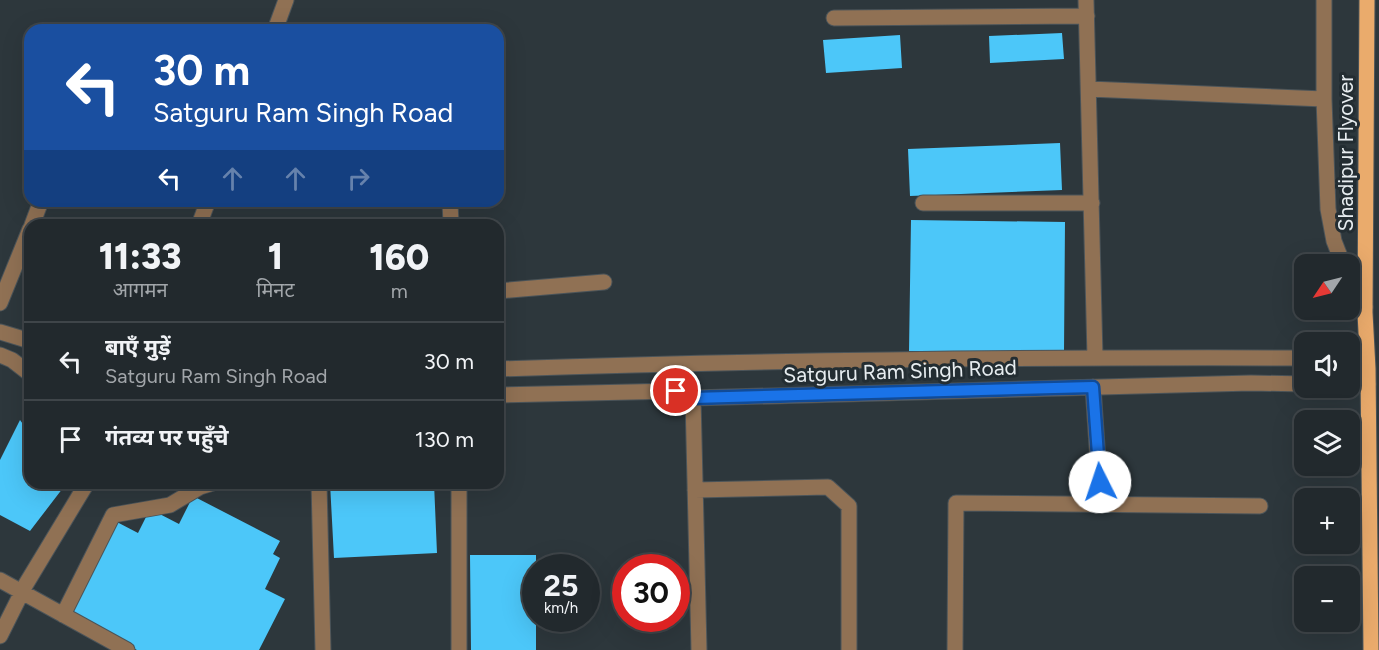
<!DOCTYPE html>
<html lang="hi">
<head>
<meta charset="utf-8">
<style>
	:root { --surface:#22292d; --page:#2a3135; --text:#f1f3f6; --muted:#a2a6aa; --line:#3f4549 }
	body { margin:0; font-family:Figtree,"Noto Sans Devanagari",sans-serif; background:var(--page); color:var(--text); height:100vh; display:flex; flex-direction:column; font-size:22px; white-space:nowrap }
	* { box-sizing:border-box; margin:0 }
	p { font-size:20px; color:var(--muted) }
	.icon { flex:none; width:33px; height:33px; fill:none; stroke:currentColor; stroke-width:2; stroke-linecap:round; stroke-linejoin:round }
	.map { position:relative; flex:1; overflow:hidden }
	.sheet { position:absolute; left:24px; top:219px; width:480px; height:270px; display:flex; flex-direction:column; background:var(--surface); border-radius:18px; box-shadow:0 6px 24px #0002,0 0 0 2px var(--line) }
	.sheet>* { flex:none }
	.hud { position:absolute; left:24px; top:24px; width:480px; height:183px; border-radius:18px; box-shadow:0 6px 24px #0002,0 0 0 2px var(--line); background:#1a4fa0; color:#fff; overflow:hidden }
	.needle { width:39px; rotate:235deg }
	.tools { position:absolute; left:1294px; top:254px; display:grid; gap:12px }
	.tools a { display:grid; place-items:center; width:66px; height:66px; border-radius:12px; background:var(--surface); box-shadow:0 6px 24px #0002,0 0 0 2px var(--line); font-size:30px }
	.speed { position:absolute; left:522px; top:554px; display:flex; gap:12px; font-size:30px; font-weight:700; text-align:center }
	.speed>* { display:grid; place-content:center; width:78px; height:78px; border-radius:50%; background:var(--surface); box-shadow:0 6px 24px #0002,0 0 0 2px var(--line); line-height:1 }
	.speed small { font-size:15px; font-weight:400 }
	.speed .limit { border:9px solid #d22; background:#fff; color:#111 }
	.pin { position:absolute; display:grid; place-items:center; width:51px; height:51px; color:#fff; margin:-26px; border:3px solid #fff; border-radius:50%; box-shadow:0 2px 6px #0007 }
	.me { position:absolute; width:66px; margin:-33px; rotate:356deg; stroke-linejoin:round; filter:drop-shadow(0 0 4px #0008) }
	.turn { display:flex; align-items:center; gap:21px; height:126px; padding:0 30px; font-size:27px }
	.turn .icon { width:78px; height:78px; stroke-width:2.5 }
	.turn b { display:block; font-size:42px; line-height:51px }
	.lanes { display:flex; align-items:center; height:57px; padding:0 30px; background:#0003; justify-content:center; gap:30px; direction:ltr }
	.lanes .off { opacity:.35 }
	.eta { display:flex; justify-content:space-evenly; align-items:center; height:102px; text-align:center }
	.eta b { font-size:36px; font-weight:800; line-height:42px }
	ul { padding:0; list-style:none }
	li { display:flex; align-items:center; gap:18px; height:78px; padding:0 30px; border-top:2px solid var(--line) }
	li div { flex:1 }
	li b { display:block; font-size:22px }
	li em { font-style:normal }
	.map>svg:first-child { display:block }
</style>
</head>
<body>
<div class="map">
<svg width="1379" height="650" viewBox="0 0 1379 650">
	<rect width="100%" height="100%" fill="#2d373c"/>
	<path fill="#4cc7f9" d="M1062,33L1064,59L990,63L989,36Z
		M900,35L902,68L826,73L823,40Z
		M1060,143L1062,190L910,196L908,149Z
		M911,220L1065,222L1064,353L909,351Z
		M20,420L30,434V483H65L66,484L30,531L0,515V460Z
		M330,483H434L437,553L334,558Z
		M193,496L280,541L273,554L280,558L265,589L285,599L259,650H137L67,614L115,521L138,533L150,509L179,524Z
		M470,555H536V650H471Z"/>
	<g fill="none" stroke-linecap="round" stroke-linejoin="round">
		<g stroke="#4b5459" stroke-width="17">
			<path id="minor" d="M1086,0L1095,357
				M1324,0V99L1328,209L1334,241L1343,264
				M834,18L1087,16
				M275,30L286,0
				M1089,89L1324,99
				M450,201L451,225
				M923,203H1092
				M32,225L41,201
				M199,225L208,201
				M1350,278L1365,307
				M498,291L604,282
				M0,303L30,229
				M0,332L30,341
				M0,355L12,360L30,374
				M1350,358H1367
				M498,369C767,360 1036,357 1305,358
				M1350,384H1368
				M1093,387L1101,505
				M498,395L676,391L693,398L1251,383L1305,384
				M693,398L699,650
				M319,483L323,650
				M695,490L828,487L849,506V650
				M0,580L127,650
				M63,615L113,515L170,505L200,487L213,483
				M0,636L26,584L87,483
				M459,650V483
				M955,650L956,503L1260,506"/>
		</g>
		<g stroke="#4b5459" stroke-width="17">
			<path id="major" d="M1367,0L1365,313L1368,369L1371,650"/>
		</g>
		<use href="#minor" stroke="#907154" stroke-width="15"/>
		<use href="#major" stroke="#eaab6c" stroke-width="15"/>
	</g>
	<g fill="none" stroke-linecap="round" stroke-linejoin="round">
		<g stroke="#114b97" stroke-width="15">
			<path id="route" d="M676,391L693,398L1093,387L1100,482"/>
		</g>
		<use href="#route" stroke="#1a73e8" stroke-width="10"/>
	</g>
	<g text-anchor="middle" dominant-baseline="central" stroke-width="6" stroke-linejoin="round" paint-order="stroke">
		<g font-size="21" fill="#e7edf0" stroke="#232d32">
			<text transform="translate(1345 153) rotate(-90)">Shadipur Flyover</text>
			<text transform="translate(900 371) rotate(-2)">Satguru Ram Singh Road</text>
		</g>
	</g>
</svg>
<div class="tools">
<a><svg class="needle" viewBox="-14 -14 28 28"><path d="M0-13l5 13h-10z" fill="#e53935"/><path d="M0 13l5-13h-10z" fill="#a2a6aa"/></svg></a>
<a><svg class="icon" aria-label="sound" viewBox="0 0 24 24"><path d="M4 9h4l5-4v14l-5-4H4zM17 9q2 3 0 6"/></svg></a>
<a><svg class="icon" aria-label="layers" viewBox="0 0 24 24"><path d="M12 4l9 5-9 5-9-5zM3 14l9 5 9-5"/></svg></a>
<a>+</a>
<a>−</a>
</div>
<div class="speed"><div>25<small>km/h</small></div><div class="limit">30</div></div>
<div class="pin" style="left:676px;top:391px;background:#d93025"><svg class="icon" aria-label="arrive" viewBox="0 0 24 24"><path d="M6 21V4h12l-3 4 3 4H6"/></svg></div>
<svg class="me" style="left:1100px;top:482px" viewBox="-20 -20 40 40"><circle r="19" fill="#fff"/><path d="M0-13L10 11 0 6-10 11z" fill="#1a73e8"/></svg>
<div class="hud">
<div class="turn"><svg class="icon" aria-label="left" viewBox="0 0 24 24"><path d="M17 20v-9H6M10 6l-5 5 5 5"/></svg><div><b>30 m</b>Satguru Ram Singh Road</div></div>
<div class="lanes"><svg class="icon" aria-label="left" viewBox="0 0 24 24"><path d="M17 20v-9H6M10 6l-5 5 5 5"/></svg><svg class="icon off" aria-label="ahead" viewBox="0 0 24 24"><path d="M12 20V5M6 11l6-6 6 6"/></svg><svg class="icon off" aria-label="ahead" viewBox="0 0 24 24"><path d="M12 20V5M6 11l6-6 6 6"/></svg><svg class="icon off" aria-label="right" viewBox="0 0 24 24"><path d="M7 20v-9h11M14 6l5 5-5 5"/></svg></div>
</div>
<section class="sheet">
<div class="eta">
<div><b>11:33</b><p>आगमन</p></div>
<div><b>1</b><p>मिनट</p></div>
<div><b>160</b><p>m</p></div>
</div>
<ul>
<li><svg class="icon" aria-label="left" viewBox="0 0 24 24"><path d="M17 20v-9H6M10 6l-5 5 5 5"/></svg><div><b>बाएँ मुड़ें</b><p>Satguru Ram Singh Road</p></div><em>30 m</em></li>
<li><svg class="icon" aria-label="arrive" viewBox="0 0 24 24"><path d="M6 21V4h12l-3 4 3 4H6"/></svg><div><b>गंतव्य पर पहुँचे</b></div><em>130 m</em></li>
</ul>
</section>
</div>
</body>
</html>
